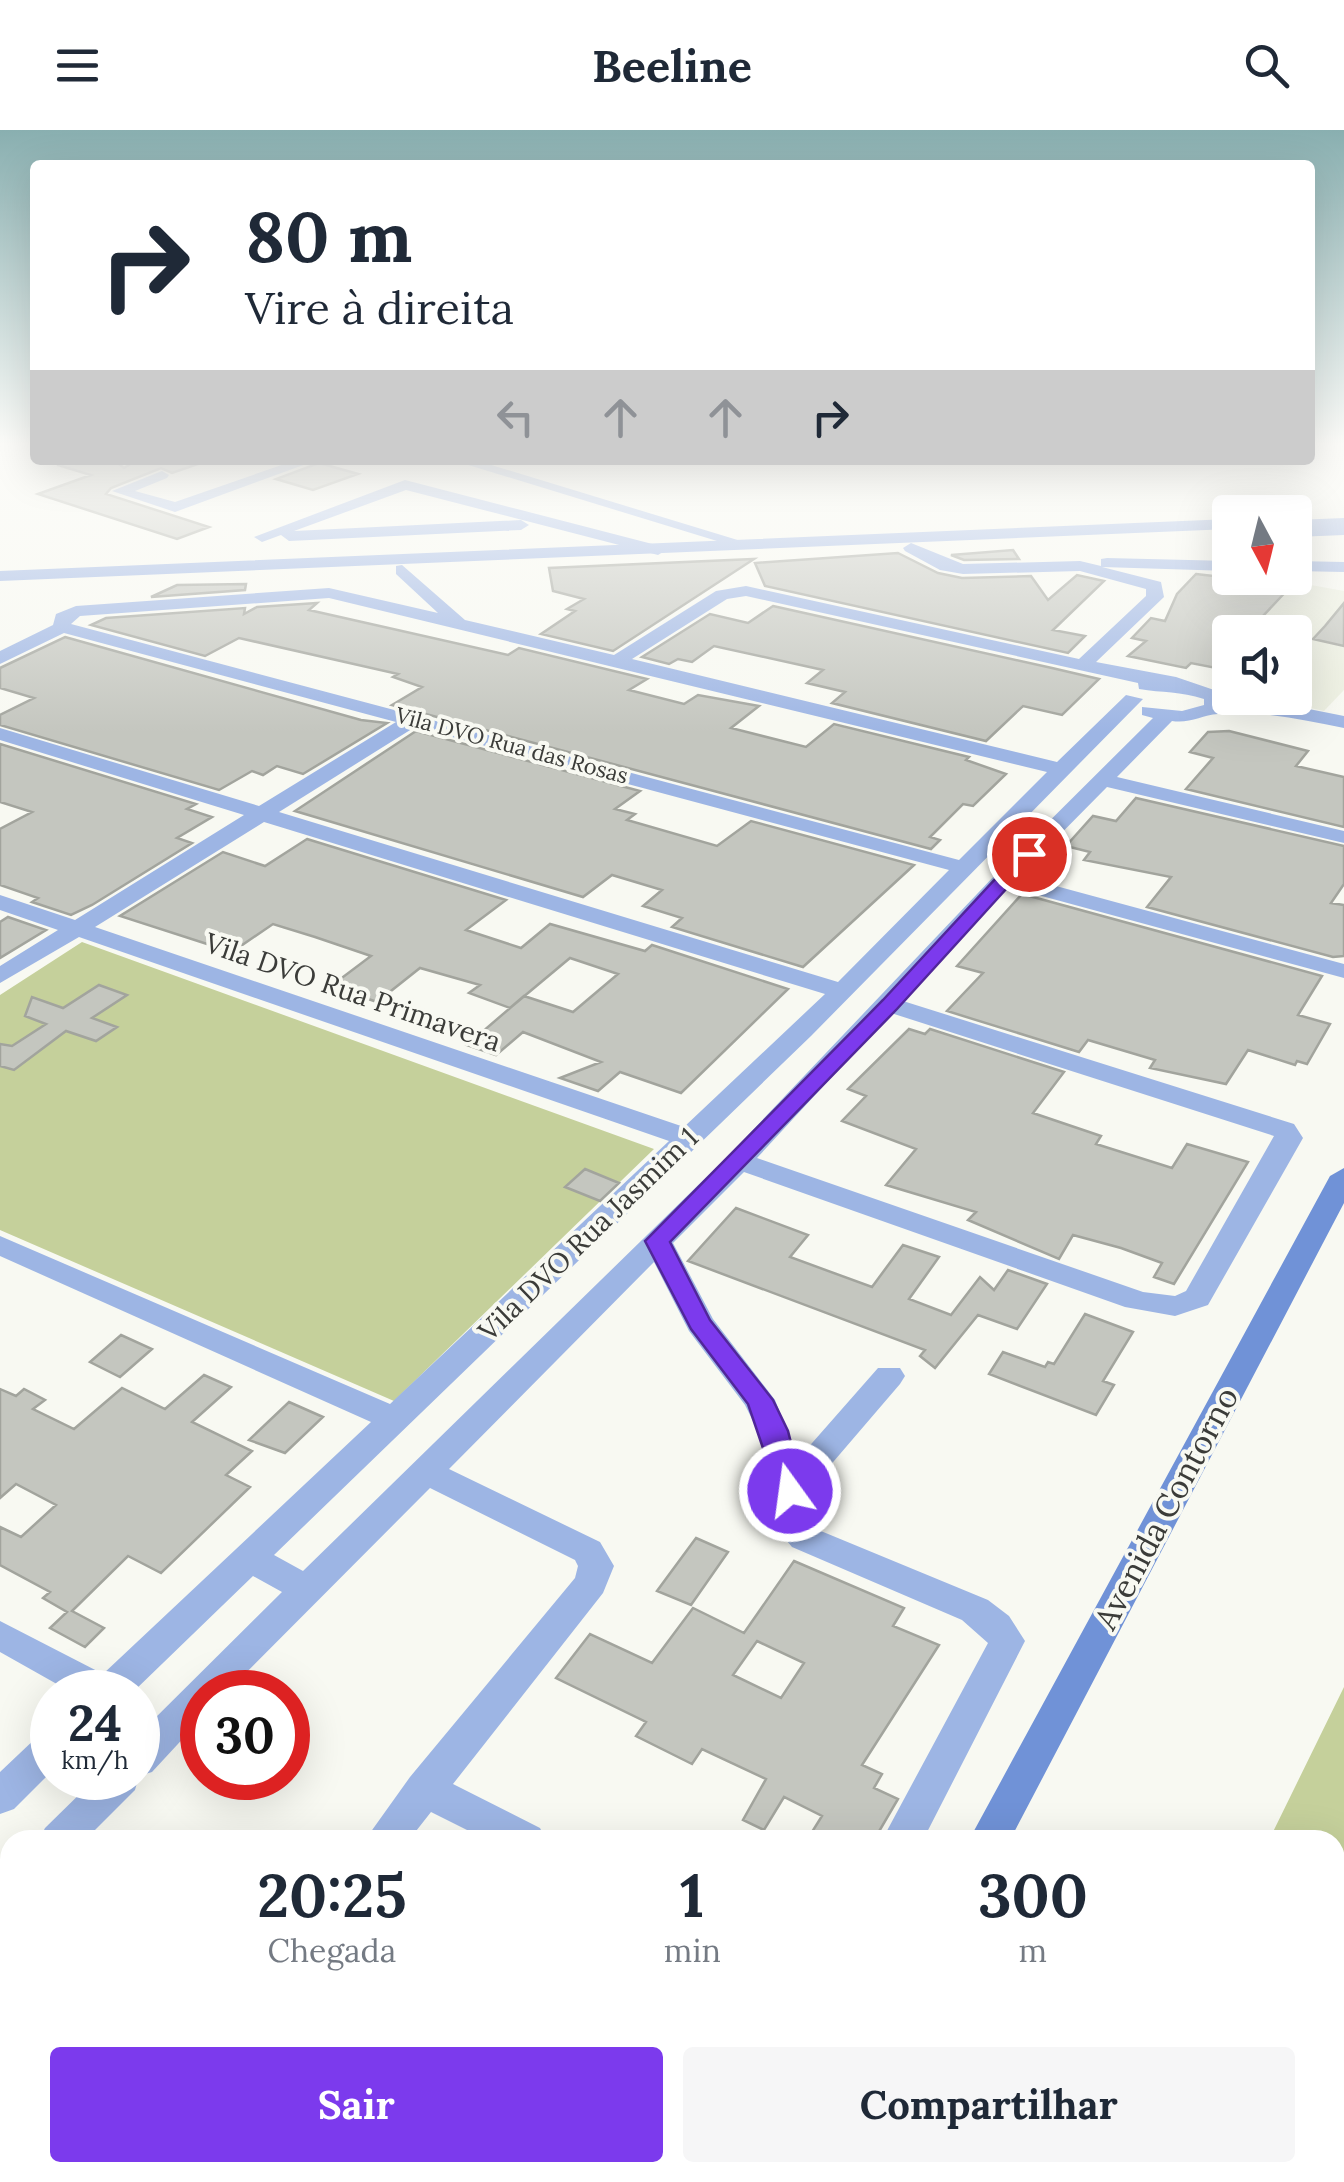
<!DOCTYPE html>
<html lang="pt">
<head>
<meta charset="utf-8">
<style>
	:root { --surface:#fff; --page:#f6f6f7; --text:#1f2937; --muted:#747a83; --accent:#7c3aed }
	body { margin:0; font-family:Lora,serif; background:var(--page); color:var(--text); height:100vh; display:flex; flex-direction:column; font-size:38px; white-space:nowrap }
	* { box-sizing:border-box; margin:0 }
	p { font-size:32px; color:var(--muted) }
	.icon { flex:none; width:55px; height:55px; fill:none; stroke:currentColor; stroke-width:2; stroke-linecap:round; stroke-linejoin:round }
	.map { position:relative; flex:1; overflow:hidden }
	.details { position:absolute; left:0px; top:1700px; width:1345px; height:352px; display:flex; flex-direction:column; background:var(--surface); border-radius:30px 30px 0 0; box-shadow:0 10px 40px #0002 }
	.details>* { flex:none }
	.guide { position:absolute; left:30px; top:30px; width:1285px; height:305px; border-radius:10px; box-shadow:0 10px 40px #0002; background:#fff; color:var(--text); overflow:hidden }
	.needle { width:65px; rotate:173deg }
	.buttons { position:absolute; left:1212px; top:365px; display:grid; gap:20px }
	.buttons a { display:grid; place-items:center; width:100px; height:100px; border-radius:10px; background:var(--surface); box-shadow:0 10px 40px #0002; font-size:50px }
	.speed { position:absolute; left:30px; top:1540px; display:flex; gap:20px; font-size:50px; font-weight:700; text-align:center }
	.speed>* { display:grid; place-content:center; width:130px; height:130px; border-radius:50%; background:var(--surface); box-shadow:0 10px 40px #0002; line-height:1 }
	.speed small { font-size:25px; font-weight:400 }
	.speed .limit { border:15px solid #d22; background:#fff; color:#111 }
	.pin { position:absolute; display:grid; place-items:center; width:85px; height:85px; color:#fff; margin:-42px; border:5px solid #fff; border-radius:50%; box-shadow:0 2px 10px #0007 }
	.me { position:absolute; width:110px; margin:-55px; rotate:346deg; stroke-linejoin:round; filter:drop-shadow(0 0 8px #0008) }
	.turn { display:flex; align-items:center; gap:35px; height:210px; padding:0 50px; font-size:45px }
	.turn .icon { width:130px; height:130px; stroke-width:2.5 }
	.turn b { display:block; font-size:70px; line-height:85px }
	.lanes { display:flex; align-items:center; height:95px; padding:0 50px; background:#0003; justify-content:center; gap:50px; direction:ltr }
	.lanes .off { opacity:.35 }
	.eta { display:flex; justify-content:space-evenly; align-items:center; height:170px; text-align:center }
	.eta b { font-size:60px; font-weight:800; line-height:70px }
	.button { display:flex; gap:20px; margin-top:auto; padding:20px 50px }
	.button a { flex:1; height:115px; border-radius:10px; background:var(--accent); color:#fff; font-size:40px; font-weight:800; line-height:115px; text-align:center }
	.button a+a { background:var(--page); color:var(--text) }
	header { display:flex; justify-content:space-between; align-items:center; height:130px; padding:0 50px; background:var(--surface); font-size:45px; font-weight:800 }
	.map>svg:first-child { display:block }
</style>
</head>
<body>
<header><svg class="icon" aria-label="menu" viewBox="0 0 24 24"><path d="M4 6h16M4 12h16M4 18h16"/></svg>Beeline<svg class="icon" aria-label="search" viewBox="0 0 24 24"><circle cx="10" cy="10" r="6"/><path d="M15 15l6 6"/></svg></header>
<div class="map">
<svg width="1344" height="2052" viewBox="0 0 1344 2052">
	<rect width="100%" height="100%" fill="#f8f9f2"/>
	<path fill="#ecefe0" d="M1289,451L1344,461V560L1324,581L1266,568H1295V502H1241Z"/>
	<path fill="#c5d09b" d="M82,812L654,1019L394,1271L0,1100V865Z
		M1344,1557V2052H1101L1106,2042H1335V1710H1269Z"/>
	<path fill="#c4c6bf" stroke="#a2a49d" stroke-width="2.5" fill-rule="evenodd" d="M58,330H114L124,338L137,330H197L198,334L172,343L161,338L111,358L106,364L209,397L177,409L38,364L91,345L58,335Z
		M319,333L358,344L313,360L276,349Z
		M1013,420L1019,429L964,430L951,425Z
		M898,423L938,443L962,448L1031,446L1048,470L1077,445L1104,451L1053,500L1085,506L1068,523L765,456L755,433Z
		M754,429L613,521L541,504L575,481L567,479L584,469L553,461L549,438Z
		M1196,444L1292,455L1248,502H1230V522L1216,538L1191,533L1186,538L1128,526L1146,511L1132,508L1151,488L1165,491L1177,464Z
		M246,454L245,460L151,467L177,455Z
		M317,473L309,480L508,525L519,518L647,549L629,560L684,574L698,565L759,576L731,598L806,617L834,594L969,627L966,630L1006,644L973,676L963,674L930,707L940,710L931,719L392,575L422,557L393,547L398,544L239,508L205,526L91,495L106,488L245,478L244,484L257,477Z
		M1344,473V516L1313,509L1325,496Z
		M773,476L1052,538L1099,549L1062,585L1023,576L986,611L832,573L845,562L807,553L823,540L714,516L692,532L678,529L669,534L642,527L710,484L748,493Z
		M65,507L361,590L387,593L303,644L277,636L263,645L252,641L219,660L0,595V585L34,568L0,558V538Z
		M416,601L640,661L615,679L635,684L627,690L717,716L751,691L914,735L803,837L672,797L682,788L643,776L662,760L612,745L583,767L295,681Z
		M1229,601L1308,621L1296,636L1344,647V697L1186,659L1213,628L1190,622L1208,602Z
		M0,614L196,674L187,679L212,687L177,708L192,713L92,775L71,785L32,772L38,768L0,755V699L32,682L0,672Z
		M1136,668L1344,716V754L1331,773L1344,775V826L1333,827L1147,777L1171,747L1084,730L1090,722L1066,716L1093,686L1116,691Z
		M307,709L506,770L466,800L521,818L550,794L645,821L652,815L788,859L681,963L620,942L598,961L560,948L601,932L523,902L496,925L467,915L524,866L573,882L618,844L570,828L510,878L469,863L480,855L420,838L377,872L331,856L371,826L315,807L273,794L232,822L120,786L223,722L265,736Z
		M1022,764L1322,846L1298,885L1330,894L1307,934L1297,931L1295,935L1248,920L1226,954L1150,938L1155,930L1088,910L1079,922L947,881L983,843L957,836Z
		M8,787L46,800L0,828V792Z
		M99,855L127,865L92,888L117,897L96,911L66,901L14,940L0,936V914L12,916L46,894L25,886L32,867L63,878Z
		M909,899L925,904L930,899L1064,942L1033,983L1101,1006L1096,1014L1172,1038L1187,1014L1248,1032L1174,1154L1154,1147L1162,1133L1121,1118L1073,1105L1059,1129L968,1090L976,1082L886,1055L916,1019L842,991L866,966L848,959Z
		M585,1039L619,1053L600,1071L565,1057Z
		M736,1078L808,1105L790,1127L872,1157L903,1115L939,1127L909,1169L951,1185L980,1147L994,1160L1008,1140L1047,1154L1017,1199L978,1185L935,1238L920,1226L925,1220L688,1131Z
		M1085,1184L1133,1202L1103,1251L1114,1255L1096,1285L989,1244L1003,1222L1045,1237L1048,1232L1054,1234Z
		M121,1205L152,1219L120,1247L90,1232Z
		M204,1245L231,1257L192,1292L252,1321L226,1345L250,1357L161,1443L128,1426L72,1481L104,1498L85,1517L50,1498L67,1482L43,1468L50,1462L0,1435V1397L21,1407L56,1375L16,1354L0,1368V1259L16,1266L24,1259L45,1270L33,1279L74,1299L122,1258L165,1279Z
		M289,1272L323,1287L285,1323L249,1310Z
		M696,1408L728,1422L691,1475L657,1461Z
		M794,1431L904,1478L893,1496L939,1515L862,1635L882,1644L874,1658L898,1669L874,1710H807L822,1686L784,1667L764,1700L743,1690L766,1649L702,1619L692,1634L636,1606L646,1592L556,1548L590,1504L652,1533L693,1478L744,1503ZM757,1511L804,1533L781,1568L733,1545Z"/>
	<g fill="none" stroke-linecap="round" stroke-linejoin="round">
		<path fill="#9db5e4" fill-rule="evenodd" d="M1344,388V396L1295,398V390Z"/>
		<path fill="#9db5e4" fill-rule="evenodd" d="M117,330H133V331L126,335Z
			M296,330H317L175,382L112,361L162,341L169,345L167,348L135,361L175,372Z
			M452,330H475L754,415L740,418Z
			M405,350L664,417L666,420L658,425L406,360L294,401L521,390L529,395L521,400L289,411L281,405L262,412L254,407Z
			M911,413L963,434L1080,431L1101,436V429L1107,428L1230,431V441L1102,437L1161,452L1164,467L1096,532L1176,547L1220,562L1223,572L1258,569L1344,586V598C1302,590 1261,580 1218,584C1202,585 1189,594 1172,591L1117,647L1344,701V713L1107,657L1019,746L1344,834V848L1009,757L903,871L1294,994L1303,1008L1208,1175L1175,1186L1125,1177L744,1042L673,1113L713,1189L775,1270L798,1329L878,1238H900L905,1246L900,1254L804,1366L802,1387L816,1399L988,1470L1009,1486L1025,1511L923,1710H882L988,1513L962,1490L792,1417L768,1388L772,1361L758,1301L745,1275L689,1201L654,1132L449,1339L600,1412L614,1436L603,1463L453,1654L540,1698L546,1710H487L431,1682L409,1710H365L410,1647L575,1448L578,1436L575,1430L430,1358L227,1562H202V1588L152,1642L139,1646L135,1660L85,1710H39L45,1698L96,1648H138V1605L282,1462L253,1446L133,1562H71L0,1522V1491L103,1544L371,1292L0,1126V1106L390,1274L669,1011L79,807L0,853V836L58,800L0,780V765L75,790L244,685L0,610V598L259,676L396,592L64,503L0,534V521L53,495L56,484L76,476L329,458L438,483L396,444V436L402,435L465,490L614,525L716,461L746,456L1079,529L1146,466V459L1080,441L963,444L940,440L905,421L903,418ZM746,466L1138,553L1139,559C1163,563 1180,561 1204,569V575L1182,581L1142,577V585L1153,588L996,744L729,1025L303,1441L274,1425L811,906L1143,569L1126,565L1057,632L632,529L727,469ZM329,468L1047,642L959,730L71,494L80,486ZM415,597L949,740L838,852L279,682ZM264,692L825,864L684,997L95,797ZM891,883L1274,1006L1186,1161L1175,1166L1143,1162L757,1028Z
			M1295,431L1344,432V442L1295,441Z
			M52,1601V1641L14,1679L0,1684V1642L38,1606Z
			M10,1743V1786L0,1790V1746Z
			M98,2042H147L143,2052H94Z"/>
		<path fill="#9db5e4" fill-rule="evenodd" d="M1230,389V399L0,451V441Z
			M1344,395V405L1295,407V397Z"/>
		<path fill="#7092d7" fill-rule="evenodd" d="M1344,1038V1073L1010,1710H969L1330,1046Z
			M787,2042H834L830,2052H783Z"/>
	</g>
	<linearGradient id="sky" x2="0" y2="1"><stop stop-color="#89afb0"/><stop offset="0.52" stop-color="#fcfcf9"/><stop offset="1" stop-color="#fcfcf9" stop-opacity="0"/></linearGradient>
	<rect width="1344" height="603" fill="url(#sky)"/>
	<path fill="#7c3aed" stroke="#51269a" stroke-width="2.5" d="M1022,720L1038,724L897,879L670,1112L710,1190L773,1270L788,1301L803,1361L790,1371L780,1368L748,1274L691,1199L645,1111L883,870Z"/>
	<g text-anchor="middle" dominant-baseline="central" stroke-width="8" stroke-linejoin="round" paint-order="stroke">
		<g font-size="22" fill="#3b3c39" stroke="#f8f9f2">
			<text transform="translate(512 615) rotate(15)">Vila DVO Rua das Rosas</text>
		</g>
		<g font-size="28" fill="#3b3c39" stroke="#f8f9f2">
			<text transform="translate(353 862) rotate(19)">Vila DVO Rua Primavera</text>
			<text transform="translate(588 1104) rotate(-44)">Vila DVO Rua Jasmim 1</text>
		</g>
		<g font-size="32" fill="#3b3c39" stroke="#f8f9f2">
			<text transform="translate(1166 1378) rotate(-62)">Avenida Contorno</text>
		</g>
	</g>
</svg>
<div class="buttons">
<a><svg class="needle" viewBox="-14 -14 28 28"><path d="M0-13l5 13h-10z" fill="#e53935"/><path d="M0 13l5-13h-10z" fill="#747a83"/></svg></a>
<a><svg class="icon" aria-label="sound" viewBox="0 0 24 24"><path d="M4 9h4l5-4v14l-5-4H4zM17 9q2 3 0 6"/></svg></a>
</div>
<div class="speed"><div>24<small>km/h</small></div><div class="limit">30</div></div>
<div class="pin" style="left:1029px;top:724px;background:#d93025"><svg class="icon" aria-label="arrive" viewBox="0 0 24 24"><path d="M6 21V4h12l-3 4 3 4H6"/></svg></div>
<svg class="me" style="left:790px;top:1361px" viewBox="-20 -20 40 40"><circle r="17" fill="#7c3aed" stroke="#fff" stroke-width="3"/><path d="M0-11L8 9 0 5-8 9z" fill="#fff"/></svg>
<div class="guide">
<div class="turn"><svg class="icon" aria-label="right" viewBox="0 0 24 24"><path d="M7 20v-9h11M14 6l5 5-5 5"/></svg><div><b>80 m</b>Vire à direita</div></div>
<div class="lanes"><svg class="icon off" aria-label="left" viewBox="0 0 24 24"><path d="M17 20v-9H6M10 6l-5 5 5 5"/></svg><svg class="icon off" aria-label="ahead" viewBox="0 0 24 24"><path d="M12 20V5M6 11l6-6 6 6"/></svg><svg class="icon off" aria-label="ahead" viewBox="0 0 24 24"><path d="M12 20V5M6 11l6-6 6 6"/></svg><svg class="icon" aria-label="right" viewBox="0 0 24 24"><path d="M7 20v-9h11M14 6l5 5-5 5"/></svg></div>
</div>
<section class="details">
<div class="eta">
<div><b>20:25</b><p>Chegada</p></div>
<div><b>1</b><p>min</p></div>
<div><b>300</b><p>m</p></div>
</div>
<div class="button"><a>Sair</a><a>Compartilhar</a></div>
</section>
</div>
</body>
</html>
